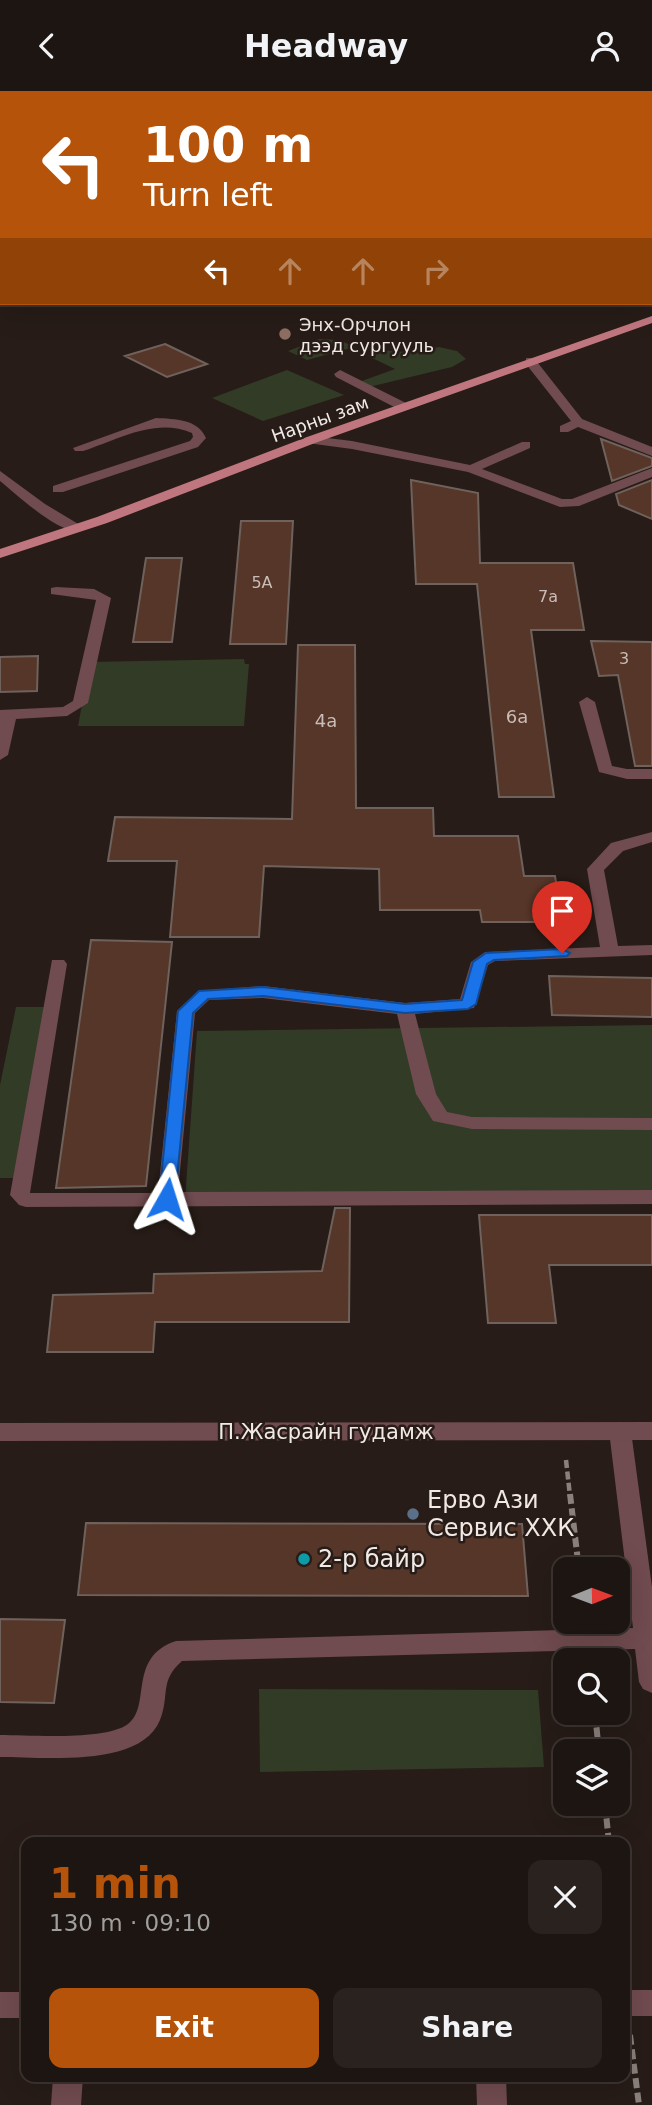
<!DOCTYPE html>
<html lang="en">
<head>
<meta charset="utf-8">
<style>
	:root { --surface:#1d1511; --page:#2a221f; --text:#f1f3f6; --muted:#a09f9f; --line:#3b3431; --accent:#b45309 }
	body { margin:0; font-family:"DejaVu Sans",sans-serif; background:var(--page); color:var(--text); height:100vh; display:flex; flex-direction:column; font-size:26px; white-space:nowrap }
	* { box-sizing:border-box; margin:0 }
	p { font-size:23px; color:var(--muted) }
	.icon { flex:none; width:38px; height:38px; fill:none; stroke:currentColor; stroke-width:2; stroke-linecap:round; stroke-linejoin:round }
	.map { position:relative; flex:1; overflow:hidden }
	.panel { position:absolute; left:21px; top:1746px; width:609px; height:245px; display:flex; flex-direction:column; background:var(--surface); border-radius:14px; box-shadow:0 7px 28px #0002,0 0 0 2px var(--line) }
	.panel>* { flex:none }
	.guide { position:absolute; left:0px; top:0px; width:653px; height:214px; box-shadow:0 7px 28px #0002,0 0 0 2px var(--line); background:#b45309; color:#fff; overflow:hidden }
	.needle { width:46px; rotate:89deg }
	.fabs { position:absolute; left:553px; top:1466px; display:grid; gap:14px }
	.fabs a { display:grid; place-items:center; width:77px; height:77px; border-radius:14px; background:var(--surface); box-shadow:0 7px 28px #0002,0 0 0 2px var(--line); font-size:35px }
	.pin { position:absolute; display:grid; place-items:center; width:60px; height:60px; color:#fff; margin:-72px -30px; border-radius:50% 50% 50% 0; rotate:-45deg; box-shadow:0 0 7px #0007 }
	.pin .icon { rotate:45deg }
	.me { position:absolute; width:77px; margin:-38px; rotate:6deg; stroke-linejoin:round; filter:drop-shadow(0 0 5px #0008) }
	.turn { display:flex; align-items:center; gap:24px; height:147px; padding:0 28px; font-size:32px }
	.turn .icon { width:91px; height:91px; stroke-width:2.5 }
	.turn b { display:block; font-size:49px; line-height:60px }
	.lanes { display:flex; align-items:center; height:66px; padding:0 28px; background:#0003; justify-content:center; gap:35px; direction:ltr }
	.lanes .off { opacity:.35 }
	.round { display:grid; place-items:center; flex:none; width:74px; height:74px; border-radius:14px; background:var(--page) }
	.headline { display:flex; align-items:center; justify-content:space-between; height:119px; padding:0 28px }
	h1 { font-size:42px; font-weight:700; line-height:52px; color:var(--accent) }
	.button { display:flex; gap:14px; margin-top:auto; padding:14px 28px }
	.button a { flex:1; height:80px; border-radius:14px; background:var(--accent); color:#fff; font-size:28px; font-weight:700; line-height:80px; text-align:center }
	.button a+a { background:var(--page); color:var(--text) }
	header { display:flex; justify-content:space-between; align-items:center; height:91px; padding:0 28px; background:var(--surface); font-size:32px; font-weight:700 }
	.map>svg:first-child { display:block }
</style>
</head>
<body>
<header><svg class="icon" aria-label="back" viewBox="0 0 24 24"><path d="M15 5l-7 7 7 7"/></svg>Headway<svg class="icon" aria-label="person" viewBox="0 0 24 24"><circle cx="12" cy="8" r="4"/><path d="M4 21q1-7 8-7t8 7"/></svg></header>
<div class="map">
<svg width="652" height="2014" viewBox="0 0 652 2014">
	<rect width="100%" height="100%" fill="#271c17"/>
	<path fill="#313b26" d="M319,248L339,249L355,256L307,269L288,260Z
		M439,256L457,260L466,268L452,276L369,296L359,291L395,278L368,265L379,259L407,261Z
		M287,279L344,304L263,330L212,307Z
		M244,568L245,573H249L244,635H78L90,571Z
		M16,916H46L18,1087H0V994Z
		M652,934V1109H185L197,940Z
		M259,1598L538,1599L544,1676L260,1681Z"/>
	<path fill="#553628" stroke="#6f615b" stroke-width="2" d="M165,253L207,273L167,286L125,265Z
		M601,348L652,367V375L612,390Z
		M411,389L478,402L480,472H573L584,539H531L554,706H499L477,493H416Z
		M652,389V428L619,414L616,403Z
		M241,430H293L286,553H230Z
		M146,467H182L172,551H133Z
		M591,550L652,551V675H635L618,584L599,585Z
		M298,554H355L356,717H433L434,745H518L524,785H555L562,831H482L480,819H380L379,778L264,775L259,846H170L177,770H108L115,726L292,728Z
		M38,565L37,600L0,601V566Z
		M91,849L172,851L146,1095L56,1097Z
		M549,885L652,887V926L552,924Z
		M335,1117H350L349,1231H155L153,1261H47L53,1204L153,1202L154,1183L322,1180Z
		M479,1124H652V1174H549L556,1232H488Z
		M86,1432L522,1433L528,1505L78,1504Z
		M0,1528L65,1529L54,1612L0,1611Z"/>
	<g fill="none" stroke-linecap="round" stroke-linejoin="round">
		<path stroke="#8a817c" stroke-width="4.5" stroke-dasharray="8 3.5" stroke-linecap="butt" d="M566,1369L570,1405"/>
		<path stroke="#8a817c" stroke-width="6" stroke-dasharray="10 4.5" stroke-linecap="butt" d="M570,1403L579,1479
			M595,1622L599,1661
			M605,1713L609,1752
			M630,1944L639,2014"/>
		<path fill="#704b4f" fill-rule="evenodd" d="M651,51H652V57H651Z
			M0,90H2L0,98Z
			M0,149H2V155H0Z
			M652,151V158H651V151Z
			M0,208L2,212H7L6,213L0,214Z
			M526,267H534L582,328L652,356V365L578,336L568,341H560V335L571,330L526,273Z
			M340,279L408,313L410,316L400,319L336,286L334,283Z
			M156,327C175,328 198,328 206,347L198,356L63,401H53V395L190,350L193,346L192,342C156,326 119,348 83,360H75L73,357Z
			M311,345L352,350L470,374L522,351H530V357L482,378L562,408H572L652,377V386L579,415L560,416L468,381L352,358L307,352L305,349Z
			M0,380L45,413L80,434V440C60,444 16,403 0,390Z
			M56,496L94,498L111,507L88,612L67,625L16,628L8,664L0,669V619L63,616L73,610L96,509L51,503V497Z
			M587,606L595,611L612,675L627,678H652V688H627L599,681L579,611Z
			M652,741V751L623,760L604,779L618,855L652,854V864L495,870L488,874L474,917L415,923L436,1003L447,1021L472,1026L652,1027V1039L472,1038L433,1030L416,1003L397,923L263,907L209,909L195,922L178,1101L652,1099V1113L26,1116L19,1114L10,1104L52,869H64L67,873L30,1102H158L177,920L198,900L263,895L405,912L460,908L471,871L485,861L600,856L587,778L611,752Z
			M625,1899H652V1925H625Z
			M0,1901H26V1927H0Z
			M53,1986H83L81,2014H51Z
			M476,1986H506L507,2014H477Z"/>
		<path fill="#704b4f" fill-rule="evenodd" d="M433,0H443V2H434Z
			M623,0H637L622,2Z
			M651,4H652V10H651Z
			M620,1331L628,1334L631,1340L652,1496V1602L643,1598L639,1591L635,1558L182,1570C159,1590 170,1604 160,1629C141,1677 43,1666 0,1666V1644C30,1644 105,1650 128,1633C152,1615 127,1566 176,1550L633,1537L609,1340L612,1334Z"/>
		<path fill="#704b4f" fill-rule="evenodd" d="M652,1331V1349L0,1350V1332Z"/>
		<path fill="#c0767e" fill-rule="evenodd" d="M652,225V232L315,352L107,432L0,467V458L97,426L307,346Z"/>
	</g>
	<path fill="#1a73e8" stroke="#114b97" stroke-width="2" d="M562,858L570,862L567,865L494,869L487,873L476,913L468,918L405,922L263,905L208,908L193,922L175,1108L173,1112H161L159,1108L178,920L199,900L263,896L405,913L462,909L473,871L486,862Z"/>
	<circle fill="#8d6e63" stroke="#271c17" stroke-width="2.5" cx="285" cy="243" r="7"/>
	<circle fill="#5c6f8a" stroke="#271c17" stroke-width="2.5" cx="413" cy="1423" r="7"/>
	<circle fill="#0f9aa8" stroke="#271c17" stroke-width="2.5" cx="304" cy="1468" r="7"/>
	<g text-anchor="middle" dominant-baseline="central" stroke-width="5" stroke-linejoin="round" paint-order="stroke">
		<g font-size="16" fill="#cabcb6">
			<text x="262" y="491">5А</text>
			<text x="548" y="505">7а</text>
			<text x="624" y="567">3</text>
		</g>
		<g font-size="18" fill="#f1e9e5" stroke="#271c17" text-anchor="start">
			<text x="299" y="233">Энх-Орчлон<tspan x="299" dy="21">дээд сургууль</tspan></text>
		</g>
		<g font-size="18" fill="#f1e9e5" stroke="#271c17">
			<text transform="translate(320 328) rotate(-20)">Нарны зам</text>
		</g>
		<g font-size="18" fill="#cabcb6">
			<text x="517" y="625">6а</text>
			<text x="326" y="629">4а</text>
		</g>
		<g font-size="21" fill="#f1e9e5" stroke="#271c17">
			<text x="326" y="1341">П.Жасрайн гудамж</text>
		</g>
		<g font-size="24" fill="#f1e9e5" stroke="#271c17" text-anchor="start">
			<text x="427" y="1409">Ерво Ази<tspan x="427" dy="28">Сервис ХХК</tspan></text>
			<text x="318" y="1468">2-р байр</text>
		</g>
	</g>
</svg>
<div class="fabs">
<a><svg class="needle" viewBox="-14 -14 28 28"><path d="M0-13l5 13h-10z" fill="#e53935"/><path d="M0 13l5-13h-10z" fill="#a09f9f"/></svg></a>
<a><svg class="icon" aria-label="search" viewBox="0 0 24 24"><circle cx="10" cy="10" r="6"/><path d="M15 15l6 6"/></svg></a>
<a><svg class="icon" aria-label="layers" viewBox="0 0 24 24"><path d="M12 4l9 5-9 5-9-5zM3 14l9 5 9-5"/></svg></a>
</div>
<div class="pin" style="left:562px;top:862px;background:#d93025"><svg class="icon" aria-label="arrive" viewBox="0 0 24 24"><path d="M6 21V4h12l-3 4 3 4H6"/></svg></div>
<svg class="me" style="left:167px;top:1108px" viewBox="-20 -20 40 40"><path d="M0-17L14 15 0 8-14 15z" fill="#1a73e8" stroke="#fff" stroke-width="4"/></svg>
<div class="guide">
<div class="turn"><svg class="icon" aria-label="left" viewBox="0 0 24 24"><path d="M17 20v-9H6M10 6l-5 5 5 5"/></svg><div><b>100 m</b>Turn left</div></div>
<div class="lanes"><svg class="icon" aria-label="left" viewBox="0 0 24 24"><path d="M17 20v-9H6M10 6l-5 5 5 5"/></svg><svg class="icon off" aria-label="ahead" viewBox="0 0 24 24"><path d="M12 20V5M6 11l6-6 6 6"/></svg><svg class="icon off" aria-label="ahead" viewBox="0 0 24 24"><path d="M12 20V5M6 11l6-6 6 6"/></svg><svg class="icon off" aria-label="right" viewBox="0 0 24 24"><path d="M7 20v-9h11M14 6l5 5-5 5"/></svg></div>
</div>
<section class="panel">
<div class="headline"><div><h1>1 min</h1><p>130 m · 09:10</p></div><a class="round"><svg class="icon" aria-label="close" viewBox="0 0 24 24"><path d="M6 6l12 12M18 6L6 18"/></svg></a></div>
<div class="button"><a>Exit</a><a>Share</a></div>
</section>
</div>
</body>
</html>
